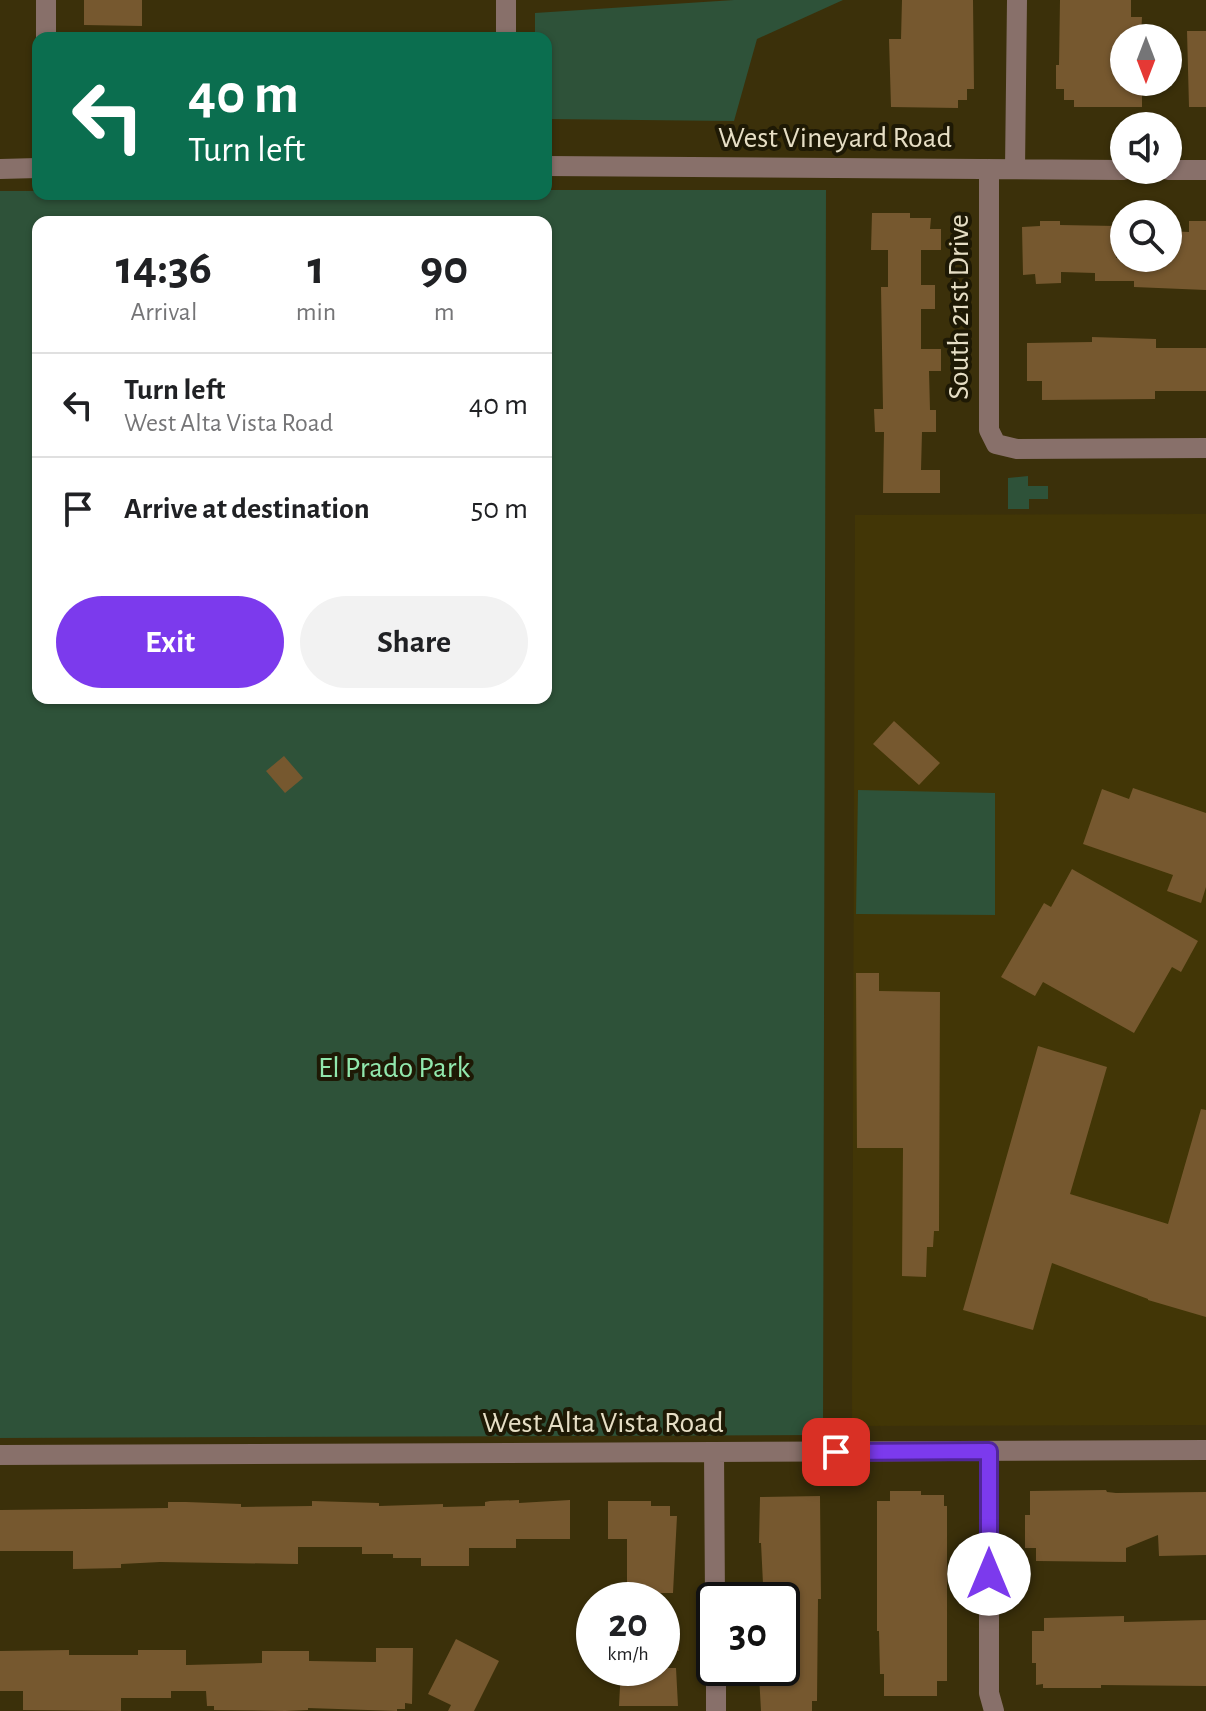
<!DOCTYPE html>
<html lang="en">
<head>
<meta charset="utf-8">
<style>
	:root { --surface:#fff; --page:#f2f2f2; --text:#202124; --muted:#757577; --line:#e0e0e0; --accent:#7c3aed }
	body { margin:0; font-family:"Alegreya Sans",sans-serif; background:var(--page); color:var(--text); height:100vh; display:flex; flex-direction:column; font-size:30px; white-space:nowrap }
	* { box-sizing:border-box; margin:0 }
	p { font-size:26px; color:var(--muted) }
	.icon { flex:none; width:44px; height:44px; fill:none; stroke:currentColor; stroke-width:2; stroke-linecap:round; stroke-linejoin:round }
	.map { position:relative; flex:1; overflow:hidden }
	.drawer { position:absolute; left:32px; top:216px; width:520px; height:488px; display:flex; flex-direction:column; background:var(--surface); border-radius:16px; box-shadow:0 2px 6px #0004 }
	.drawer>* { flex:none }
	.top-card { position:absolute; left:32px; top:32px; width:520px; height:168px; border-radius:16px; box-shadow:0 2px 6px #0004; background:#0b6e4f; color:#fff; overflow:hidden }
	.needle { width:52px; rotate:180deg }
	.buttons { position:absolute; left:1110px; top:24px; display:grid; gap:16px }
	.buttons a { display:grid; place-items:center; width:72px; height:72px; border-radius:50%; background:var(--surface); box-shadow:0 2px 6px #0004; font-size:40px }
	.speed { position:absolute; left:576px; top:1582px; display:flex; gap:16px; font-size:40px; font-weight:700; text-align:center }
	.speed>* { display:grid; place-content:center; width:104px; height:104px; border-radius:50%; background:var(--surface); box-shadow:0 2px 6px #0004; line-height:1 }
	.speed small { font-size:20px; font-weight:400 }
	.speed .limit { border:4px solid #111; border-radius:12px; background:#fff; color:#111 }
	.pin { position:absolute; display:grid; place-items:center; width:68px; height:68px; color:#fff; margin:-34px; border-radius:16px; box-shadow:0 4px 12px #0006 }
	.me { position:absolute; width:88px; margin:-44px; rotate:0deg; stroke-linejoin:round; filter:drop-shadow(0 0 6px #0008) }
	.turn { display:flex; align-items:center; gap:28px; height:168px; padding:0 24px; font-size:36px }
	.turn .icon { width:104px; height:104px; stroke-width:2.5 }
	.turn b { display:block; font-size:56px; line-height:68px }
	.eta { display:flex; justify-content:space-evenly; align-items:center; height:136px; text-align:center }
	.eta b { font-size:48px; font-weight:700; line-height:56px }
	.primary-button { display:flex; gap:16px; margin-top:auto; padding:16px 24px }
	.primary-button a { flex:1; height:92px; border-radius:48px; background:var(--accent); color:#fff; font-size:32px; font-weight:700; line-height:92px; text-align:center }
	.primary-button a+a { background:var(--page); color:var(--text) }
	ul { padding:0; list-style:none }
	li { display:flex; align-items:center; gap:24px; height:104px; padding:0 24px; border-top:2px solid var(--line) }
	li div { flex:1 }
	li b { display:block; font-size:30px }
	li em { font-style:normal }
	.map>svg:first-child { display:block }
</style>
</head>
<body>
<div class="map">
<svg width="1206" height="1711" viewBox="0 0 1206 1711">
	<rect width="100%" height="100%" fill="#3b300a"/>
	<path fill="#423606" d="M1206,514V1425L852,1426L855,515Z"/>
	<path fill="#2e5239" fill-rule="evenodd" d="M734,0H843L757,39L734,121L546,119V38H535V13Z
		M546,190H826L823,1435L0,1438V191H38V194H546ZM38,222H546V698H38Z
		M1028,476V486H1048V499H1029V509H1008V478Z
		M858,790L995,793V915L856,914Z"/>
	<path fill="#76582f" d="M84,0H142V26L84,25Z
		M902,0H973L974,89H967V100H958V108L891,107L889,39H901Z
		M1060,0H1131V17H1142L1141,35H1128V38H1124V82H1129V89H1142V107H1074V100H1064V89H1056V65H1059Z
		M1187,31H1206V107H1189Z
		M872,213H910V218H931L930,229H941V250H921V285H935V309H921V349H941V371H929L930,410H936V432H922L921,470H940V493H883L884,432H875L874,409H883L881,287H888V250H871Z
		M1040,221H1060V225L1116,226V258H1168V231L1189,232V221H1206V290L1134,287V281H1095V273L1061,272V283L1036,284L1035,274L1023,275L1022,227L1040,226Z
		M1092,337L1156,339V348H1206V391H1155V399L1042,400V381H1027V343L1092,342Z
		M894,721L940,763L919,785L873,744Z
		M284,756L303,778L285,793L266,771Z
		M1133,788L1206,813V887L1201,903L1167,891L1173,875L1083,844L1102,789L1129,799Z
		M1072,869L1198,941L1181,972L1172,967L1134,1033L1043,982L1035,996L1001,977L1044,903L1051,907Z
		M856,973H879V991L940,992L939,1231H934L933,1247H927L926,1277L902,1276L903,1148H857Z
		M1038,1046L1107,1067L1070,1194L1168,1224L1201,1109L1206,1110V1317L1148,1300V1299L1052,1263L1033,1330L963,1310Z
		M1106,1490L1107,1492L1116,1493L1206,1492V1555L1159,1556L1158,1535L1126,1548V1562L1036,1561V1548H1025V1515H1030V1491Z
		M890,1491H921V1495H944V1506H947V1681H937V1696H884V1674H880L879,1631H877V1501H890Z
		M820,1496L821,1599H818L817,1701H812V1711H761L759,1675H782V1599H779V1584H763L761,1543H759L760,1497Z
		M519,1500V1503L570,1500V1539H516V1548H469V1566H421V1558H393V1554H362V1547H298V1564L160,1562L121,1564V1568L73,1569V1551H0V1510L168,1508V1502H186L241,1504V1507L312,1506V1501L379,1503V1506L443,1504V1507L485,1506V1502L490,1501Z
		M608,1501H651V1506H670V1516H677L673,1593H627V1539H608Z
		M1124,1616V1622L1206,1620V1686L1101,1685V1688H1043V1684L1036,1685V1663H1032V1631H1044V1618Z
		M662,1630H679V1651H662Z
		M456,1639L499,1661L474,1711H448L451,1705L428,1694Z
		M376,1648H413L412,1704L405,1703V1709H397V1711L308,1708V1710L285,1711L214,1710V1706H207L206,1691H171V1698H121V1711L23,1710V1691H0V1651L69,1650V1655H138V1650H186V1665L262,1663V1651H309V1661L376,1662Z
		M621,1668H676L678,1706H619Z"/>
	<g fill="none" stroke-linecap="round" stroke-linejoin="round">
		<path stroke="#88706a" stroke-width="20" d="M46,0V38
			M506,38V0
			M546,166L1124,170
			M0,169L38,168
			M989,169V430L996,444L1017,449L1206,448
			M1015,169L1017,0
			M1168,170H1206
			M989,1451V1693L994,1711
			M714,1452L715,1600
			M0,1455L1206,1450
			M716,1668V1711"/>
	</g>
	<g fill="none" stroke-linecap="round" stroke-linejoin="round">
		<g stroke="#51269a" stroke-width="20">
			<path id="route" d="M836,1452L989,1451V1574"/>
		</g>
		<use href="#route" stroke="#7c3aed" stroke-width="14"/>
	</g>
	<g text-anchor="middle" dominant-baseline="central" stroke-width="8" stroke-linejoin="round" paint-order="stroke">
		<g font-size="30" fill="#e6dec5" stroke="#1e1905">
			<text x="835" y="138">West Vineyard Road</text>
			<text transform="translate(959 307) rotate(-90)">South 21st Drive</text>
			<text x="603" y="1423">West Alta Vista Road</text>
		</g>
		<g font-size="30" fill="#91e8ad" stroke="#1e1905">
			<text x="394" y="1068">El Prado Park</text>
		</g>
	</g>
</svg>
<div class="buttons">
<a><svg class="needle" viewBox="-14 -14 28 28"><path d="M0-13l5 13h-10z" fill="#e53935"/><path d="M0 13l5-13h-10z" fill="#757577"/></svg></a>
<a><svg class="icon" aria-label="sound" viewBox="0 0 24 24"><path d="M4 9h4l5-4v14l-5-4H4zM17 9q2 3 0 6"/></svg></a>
<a><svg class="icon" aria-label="search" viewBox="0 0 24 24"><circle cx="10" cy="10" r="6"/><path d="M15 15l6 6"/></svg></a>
</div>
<div class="speed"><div>20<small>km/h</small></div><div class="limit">30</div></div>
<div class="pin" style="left:836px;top:1452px;background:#d93025"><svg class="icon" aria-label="arrive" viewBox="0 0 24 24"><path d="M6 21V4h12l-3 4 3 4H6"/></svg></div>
<svg class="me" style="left:989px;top:1574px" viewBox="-20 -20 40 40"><circle r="19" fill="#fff"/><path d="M0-13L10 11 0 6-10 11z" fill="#7c3aed"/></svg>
<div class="top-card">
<div class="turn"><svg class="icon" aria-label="left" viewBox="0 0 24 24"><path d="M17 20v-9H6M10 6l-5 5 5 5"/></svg><div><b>40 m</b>Turn left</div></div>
</div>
<section class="drawer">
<div class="eta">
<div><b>14:36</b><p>Arrival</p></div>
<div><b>1</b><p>min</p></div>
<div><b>90</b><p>m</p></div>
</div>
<ul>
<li><svg class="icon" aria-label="left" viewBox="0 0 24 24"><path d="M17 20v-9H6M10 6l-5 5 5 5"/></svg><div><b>Turn left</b><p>West Alta Vista Road</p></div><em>40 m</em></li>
<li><svg class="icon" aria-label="arrive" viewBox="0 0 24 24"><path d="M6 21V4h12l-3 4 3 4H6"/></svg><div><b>Arrive at destination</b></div><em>50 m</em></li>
</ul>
<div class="primary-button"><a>Exit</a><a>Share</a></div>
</section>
</div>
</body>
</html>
